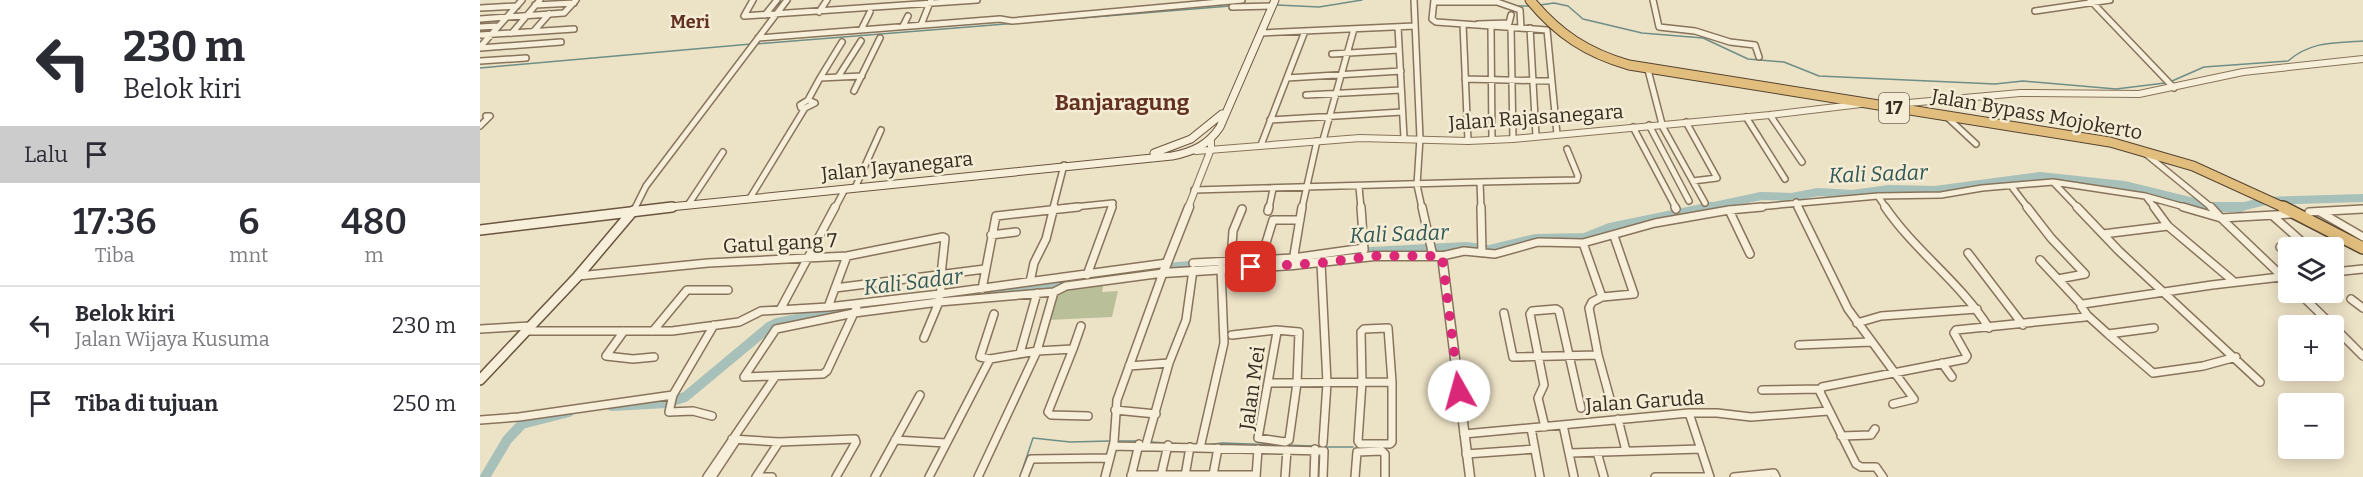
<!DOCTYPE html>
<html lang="id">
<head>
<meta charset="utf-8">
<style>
	:root { --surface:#fff; --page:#f7f7f7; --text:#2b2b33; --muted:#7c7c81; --line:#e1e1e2 }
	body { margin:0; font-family:Bitter,serif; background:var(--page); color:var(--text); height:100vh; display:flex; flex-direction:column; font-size:22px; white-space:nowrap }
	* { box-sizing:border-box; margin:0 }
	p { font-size:20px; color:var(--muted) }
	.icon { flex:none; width:33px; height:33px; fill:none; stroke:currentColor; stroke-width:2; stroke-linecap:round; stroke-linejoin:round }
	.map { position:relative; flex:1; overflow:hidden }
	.sheet { display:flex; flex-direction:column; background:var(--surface); width:480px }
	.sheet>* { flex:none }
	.guide { background:#fff; color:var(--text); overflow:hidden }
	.fabs { position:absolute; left:1798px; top:237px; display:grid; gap:12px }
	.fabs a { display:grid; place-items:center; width:66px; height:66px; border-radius:6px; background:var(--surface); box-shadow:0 3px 15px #0003; font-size:30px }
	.pin { position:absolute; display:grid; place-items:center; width:51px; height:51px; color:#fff; margin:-26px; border-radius:12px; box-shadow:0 3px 9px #0006 }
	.me { position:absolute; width:66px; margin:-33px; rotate:353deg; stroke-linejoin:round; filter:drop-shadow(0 0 4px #0008) }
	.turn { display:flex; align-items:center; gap:21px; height:126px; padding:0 24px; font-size:27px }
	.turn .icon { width:78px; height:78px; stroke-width:2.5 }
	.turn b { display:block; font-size:42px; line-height:51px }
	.then { display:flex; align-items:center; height:57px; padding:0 24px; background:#0003; gap:12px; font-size:22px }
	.eta { display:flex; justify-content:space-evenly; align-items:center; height:102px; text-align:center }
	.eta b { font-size:36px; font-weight:600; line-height:42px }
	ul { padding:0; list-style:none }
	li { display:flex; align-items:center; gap:18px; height:78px; padding:0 24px; border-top:2px solid var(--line) }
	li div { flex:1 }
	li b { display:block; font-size:22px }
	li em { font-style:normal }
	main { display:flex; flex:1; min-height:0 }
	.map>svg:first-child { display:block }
</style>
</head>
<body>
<main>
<section class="sheet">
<div class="guide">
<div class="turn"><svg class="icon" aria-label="left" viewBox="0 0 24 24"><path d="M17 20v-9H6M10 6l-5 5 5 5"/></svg><div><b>230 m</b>Belok kiri</div></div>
<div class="then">Lalu<svg class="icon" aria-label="arrive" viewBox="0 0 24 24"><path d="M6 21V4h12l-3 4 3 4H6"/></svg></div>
</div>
<div class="eta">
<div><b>17:36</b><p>Tiba</p></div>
<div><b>6</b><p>mnt</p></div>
<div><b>480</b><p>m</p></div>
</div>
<ul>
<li><svg class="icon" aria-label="left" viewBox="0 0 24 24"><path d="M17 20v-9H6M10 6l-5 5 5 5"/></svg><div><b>Belok kiri</b><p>Jalan Wijaya Kusuma</p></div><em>230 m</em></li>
<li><svg class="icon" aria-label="arrive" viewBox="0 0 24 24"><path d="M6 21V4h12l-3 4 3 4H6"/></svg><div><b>Tiba di tujuan</b></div><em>250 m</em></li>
</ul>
</section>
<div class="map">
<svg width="1883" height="477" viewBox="0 0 1883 477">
	<rect width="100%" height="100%" fill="#ece2c6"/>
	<path fill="#b9bf99" d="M624,282L622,292L638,291L632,317L568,320L576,293L586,287Z"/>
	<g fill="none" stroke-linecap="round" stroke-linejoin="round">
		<path stroke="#6e8e87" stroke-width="1.5" d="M797,5L839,7L882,0
			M1060,5L1074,3L1088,6L1103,19L1162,33L1223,38L1268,59L1304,62L1339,76L1515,84L1543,81L1636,89L1685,83
			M1037,6H1050
			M276,44L750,6
			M0,68L271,44
			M1692,81L1724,67L1808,61C1831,41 1854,43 1883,41
			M638,441H657
			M671,442L717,445
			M727,445L742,443L833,446
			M838,447H873
			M540,477L553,438L590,442L630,441"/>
		<path stroke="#a7c0ba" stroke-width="8" d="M1225,208L1281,196L1312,197L1338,192L1372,194L1409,189L1455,190L1560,176L1644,185L1738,208H1757L1785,201L1883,198"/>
		<path stroke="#a7c0ba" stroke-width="10" d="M1734,207H1761
			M829,259L892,252L986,247L1009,250L1055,239L1105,238L1130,228L1232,207
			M132,406L186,403L205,397L289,327L297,323L368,309L675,269L722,265
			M5,477L27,440L42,424L89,412"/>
		<g stroke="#87745d" stroke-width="8">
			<path id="minor-far1" d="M273,0L264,16L497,0
				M934,0L940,138L937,185L942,208
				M954,0L952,19L956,22L1067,30L1077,134
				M1173,0L1179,27L1215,31L1250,42L1275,45L1279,57
				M1610,0L1694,88
				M954,2H1017L1040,10L1041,28
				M55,5L94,3
				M752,7L792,6
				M0,8L37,6
				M1555,11L1630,0
				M339,12L347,0
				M285,15L297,0
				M0,19L84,13L96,0
				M983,24L988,141
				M998,24L1029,23L1031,15
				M441,25L451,0
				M423,26L428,16
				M0,27L18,26
				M918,27L924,138
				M1011,28L1012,140
				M1031,28L1033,139
				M1050,28L1056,136
				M381,30L390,12
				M54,31L69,14
				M32,33L60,0
				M781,33L935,26
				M0,35L94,29
				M278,38L520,19L532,21L762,0
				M362,42L340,78L382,76
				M0,47L42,0
				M0,48L81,42
				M852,54L919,50
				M0,61L46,58
				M1168,70L1182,124
				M358,77L381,41
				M807,78L921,71
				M985,79L1072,81
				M374,91L400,38
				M826,95L921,90
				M325,108H321L320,105L328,100L340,78
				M1290,115L1322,162
				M1266,117L1305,179
				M1467,117L1496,144
				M790,120L922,112
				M1206,122L1237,178L1213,181
				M1181,124L1225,203
				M1169,125L1209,201
				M0,126L10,116H6
				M1153,127L1196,208
				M843,140L874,29
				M781,145L825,31
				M1666,154L1732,208
				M1000,182L1097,180L1098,176L1087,149
				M1574,183L1598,208
				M879,187L881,208
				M1532,187L1548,208
				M375,188L401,130
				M714,190L1000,182L1001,208
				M1398,196L1406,208
				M270,198L325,108L335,103L328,100
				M1667,198L1675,208
				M1316,202L1319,208
				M208,205L243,152
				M155,208L166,186L307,0
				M355,208L365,189
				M573,208L584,165
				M584,208L633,203L631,208
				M789,208L793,189
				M822,208L837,141
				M1266,208L1398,196L1461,195L1502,188L1573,182L1665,196L1708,208"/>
		</g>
		<g stroke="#87745d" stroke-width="10">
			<path id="minor" d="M881,207L884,250
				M942,207L953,256
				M1001,207L1002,253
				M1195,207L1196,209
				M1318,207L1368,309L1434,399L1413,404
				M1405,207C1435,251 1480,282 1509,328
				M1547,207L1571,238L1605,274
				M1597,207L1639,251L1780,382
				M1674,207L1688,226L1752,280
				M1703,207L1741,218L1809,283
				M1731,207L1741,218L1811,214
				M1249,210L1270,254
				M788,211L789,207
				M1829,212L1883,209
				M1840,212L1883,237
				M1794,217L1829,248
				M1623,234L1688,226
				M511,235L536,232
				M1103,243L1122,297L1112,302L1109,308L1118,355L1132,406
				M785,246L793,220H820
				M1800,247L1825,244
				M1488,253L1543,325
				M962,256L984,251L1015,254L1058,242L1103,243L1175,223L1249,210L1282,207
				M751,260L753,231L762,209
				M1560,260L1602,305
				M813,261L822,207
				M713,263L813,258L884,248
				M841,263L847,383L843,443
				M1854,272L1883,269
				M463,274L459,302L574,292L586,286L683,273L637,400L634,442L625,477
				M607,275L632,207
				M98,276L228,263L367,256L463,237L465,238L461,275
				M1578,279L1605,274
				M550,282L554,263L566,239L574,207
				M355,288L505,269
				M502,289L516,216L598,207
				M1818,292L1853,326
				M1122,297L1154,294L1134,236
				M1871,299L1883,308
				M348,307L367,256
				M300,310L355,207
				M374,313L347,371L343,374L264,377L296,329Z
				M374,313L378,304
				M374,313L459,302L444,338
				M1024,313L1033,357L1118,355
				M514,314L500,357L510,359L557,351L593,349L568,412L571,415L608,416
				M1607,315L1628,334L1674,328
				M1377,323L1401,316L1497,309
				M1854,327L1883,356
				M908,328L912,382V442L910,444H880L878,441L882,382L881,332L884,329Z
				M0,329L50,326
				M46,331H192L259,322L281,311L348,307L460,294L687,263
				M144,331L126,356L153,359L174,357
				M173,331L207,290H248
				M1628,334L1673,373L1723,366L1756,357
				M752,335L796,330L819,332L817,383L809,440L805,442L778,438L797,332
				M1319,345L1391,342
				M593,349L601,326
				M540,353L557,293
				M1462,363L1472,377
				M649,366L689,363
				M788,383L912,382
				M1282,390L1340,389
				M193,395L234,325
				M635,410L676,414
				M1209,413L1230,477
				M1138,419L1146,451
				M0,420L39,417L193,395L189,412L213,411L232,416
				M1083,425L1094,477
				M1065,427L1058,398L1064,385L1050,314L1052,311L1076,309L1079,311L1101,408
				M1051,428L1060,477
				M984,434L1209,413H1237L1271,417L1348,411
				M1361,436L1391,435L1395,429
				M252,439L299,442L375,439L376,442L356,477
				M415,440L466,443
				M666,445L689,363L706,320L713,270
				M633,446L844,451L843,477
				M720,448L744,343L741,268
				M1117,452L1124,477
				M1090,453L1221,449
				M986,454L1055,449
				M651,475H776
				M681,475L688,445
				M733,475L738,448
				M705,476L710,447
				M227,477L295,377
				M232,477L257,439
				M276,477L299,442
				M276,477H292
				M395,477L440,395
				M449,477L510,359
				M498,477L557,351L574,292
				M544,477L551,459L630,458
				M651,477L659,444
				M776,477L778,449
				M805,477L807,450
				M834,477L835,449
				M875,477L877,452L902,451L905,454V477
				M1175,477H1225
				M1254,477L1294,473L1296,477
				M1403,477L1396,467H1381L1376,464L1340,392L1342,387L1485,359L1487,356L1474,333L1476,330L1605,317L1607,315L1601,306L1603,304L1732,285L1809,276"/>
		</g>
		<g stroke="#87745d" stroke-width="8">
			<path id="tertiary-far1" d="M1406,105L1540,93L1659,94L1763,72L1883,59
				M716,151L880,138L988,141L1033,139L1290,115L1381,104
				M708,208L731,149V140"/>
		</g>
		<g stroke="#87745d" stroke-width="11">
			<path id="tertiary" d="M709,207L683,273L813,265L894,256H962L990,477"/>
		</g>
		<g stroke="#695640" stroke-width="9">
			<path id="secondary-far1" d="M674,153L711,139L742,114
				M180,208L692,156C713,152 728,145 740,127L795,0"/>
		</g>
		<g stroke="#695640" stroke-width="12">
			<path id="secondary" d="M0,230L192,207
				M0,380L98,276L153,211"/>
		</g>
		<g stroke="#554330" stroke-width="11">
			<path id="trunk-far1" d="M1050,0C1078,34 1107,53 1149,65L1630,142L1713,166L1805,208"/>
		</g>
		<g stroke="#554330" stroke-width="14">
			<path id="trunk" d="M1803,207L1883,248"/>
		</g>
		<use href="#minor-far1" stroke="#f7efd9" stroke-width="5"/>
		<use href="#minor" stroke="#f7efd9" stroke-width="7"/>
		<use href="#tertiary-far1" stroke="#f7efd9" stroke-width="6"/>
		<use href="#tertiary" stroke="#f7efd9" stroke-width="8"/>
		<use href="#secondary-far1" stroke="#f7efd9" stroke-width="7"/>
		<use href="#secondary" stroke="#f7efd9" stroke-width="9"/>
		<use href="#trunk-far1" stroke="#e2be7e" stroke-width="9"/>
		<use href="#trunk" stroke="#e2be7e" stroke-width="11"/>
	</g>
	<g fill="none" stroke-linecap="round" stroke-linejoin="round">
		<path stroke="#db2777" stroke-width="10" stroke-dasharray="0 18" d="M771,267L841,263L894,256H962L979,391"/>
	</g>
	<g text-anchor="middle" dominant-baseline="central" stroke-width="5" stroke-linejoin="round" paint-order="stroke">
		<g font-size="18" font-weight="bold" fill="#623121" stroke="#f4ecd5">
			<text x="210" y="22">Meri</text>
		</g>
		<rect fill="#f4ecd5" stroke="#706656" stroke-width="1.5" x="1399" y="93" width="30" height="30" rx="4.5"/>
		<g font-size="18" font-weight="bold" fill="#382c20">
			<text x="1414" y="108">17</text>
		</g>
		<g font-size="20" fill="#382c20" stroke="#f4ecd5">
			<text transform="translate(1557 114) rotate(10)">Jalan Bypass Mojokerto</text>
			<text transform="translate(1056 117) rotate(-4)">Jalan Rajasanegara</text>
			<text transform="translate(417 166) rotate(-6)">Jalan Jayanegara</text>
			<text transform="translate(300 243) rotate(-3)">Gatul gang 7</text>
			<text transform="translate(772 388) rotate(-82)">Jalan Mei</text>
			<text transform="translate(1165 401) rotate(-4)">Jalan Garuda</text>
		</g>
		<g font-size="21" font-style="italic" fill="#305755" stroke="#f4ecd5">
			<text transform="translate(1398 174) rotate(-2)">Kali Sadar</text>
			<text transform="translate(919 234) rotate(-2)">Kali Sadar</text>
			<text transform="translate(433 282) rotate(-7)">Kali Sadar</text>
		</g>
		<g font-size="22" font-weight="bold" fill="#623121" stroke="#f4ecd5">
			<text x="642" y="102">Banjaragung</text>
		</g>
	</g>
</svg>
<div class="fabs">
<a><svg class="icon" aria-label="layers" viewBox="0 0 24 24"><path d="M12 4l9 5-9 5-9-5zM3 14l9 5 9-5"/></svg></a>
<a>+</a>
<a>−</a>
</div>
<div class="pin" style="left:771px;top:267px;background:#d93025"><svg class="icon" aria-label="arrive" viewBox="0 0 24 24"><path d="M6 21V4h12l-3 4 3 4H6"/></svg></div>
<svg class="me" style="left:979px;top:391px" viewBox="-20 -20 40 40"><circle r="19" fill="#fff"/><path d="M0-13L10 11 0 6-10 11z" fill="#db2777"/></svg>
</div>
</main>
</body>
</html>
